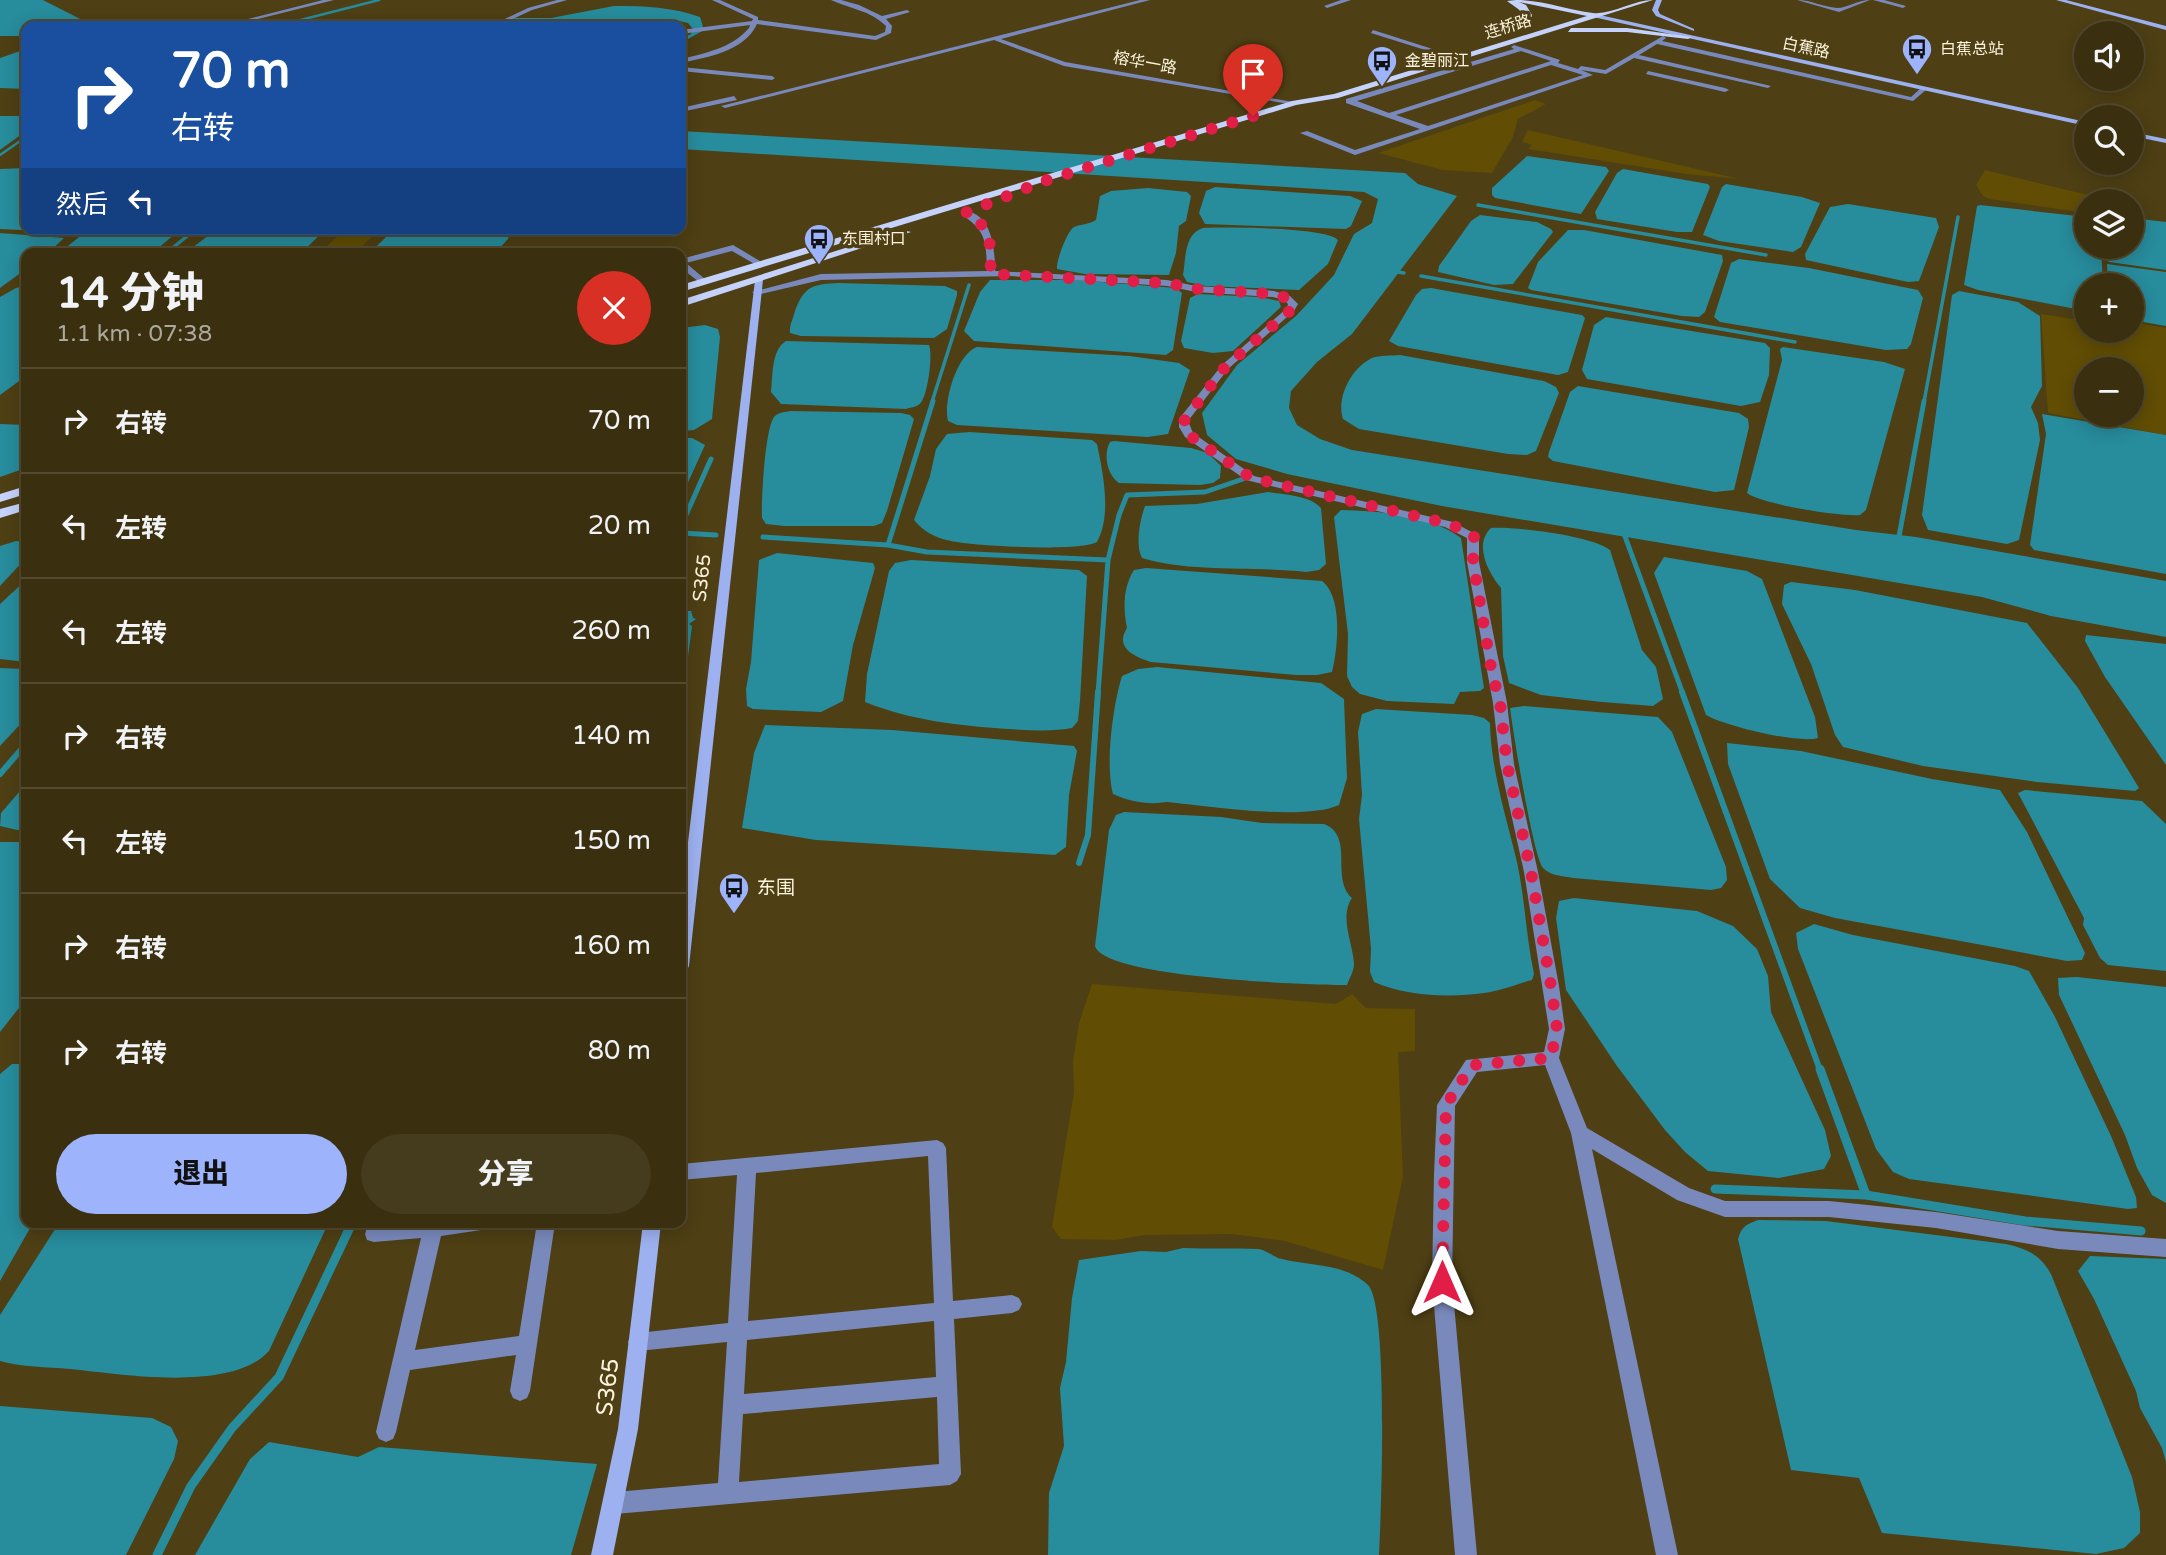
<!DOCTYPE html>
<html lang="zh">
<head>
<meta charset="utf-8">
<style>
	:root { --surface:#3a2f0f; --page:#453b1d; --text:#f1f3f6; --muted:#aba99e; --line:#544a2f; --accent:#9db4fd }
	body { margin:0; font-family:"Varela Round","Noto Sans SC",sans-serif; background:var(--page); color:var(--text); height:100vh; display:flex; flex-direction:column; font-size:26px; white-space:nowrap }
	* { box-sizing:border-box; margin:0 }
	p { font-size:23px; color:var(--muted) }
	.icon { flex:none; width:38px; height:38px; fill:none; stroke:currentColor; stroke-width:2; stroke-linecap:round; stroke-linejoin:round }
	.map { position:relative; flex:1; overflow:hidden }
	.panel { position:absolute; left:21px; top:248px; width:665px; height:980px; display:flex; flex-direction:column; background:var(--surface); border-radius:14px; box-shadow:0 4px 18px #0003,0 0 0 2px var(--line) }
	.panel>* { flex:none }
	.banner { position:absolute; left:21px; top:21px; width:665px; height:214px; border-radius:14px; box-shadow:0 4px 18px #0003,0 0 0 2px var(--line); background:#1a4fa0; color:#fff; overflow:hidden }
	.buttons { position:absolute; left:2074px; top:21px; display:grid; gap:14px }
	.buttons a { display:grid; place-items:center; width:70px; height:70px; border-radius:50%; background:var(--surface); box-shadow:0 4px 18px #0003,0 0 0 2px var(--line); font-size:35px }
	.pin { position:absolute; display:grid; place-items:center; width:60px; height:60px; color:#fff; margin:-72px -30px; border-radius:50% 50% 50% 0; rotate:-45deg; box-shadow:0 0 7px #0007 }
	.pin .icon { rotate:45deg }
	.me { position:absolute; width:77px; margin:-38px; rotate:0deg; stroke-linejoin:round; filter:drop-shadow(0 0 5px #0008) }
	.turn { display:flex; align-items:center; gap:24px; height:147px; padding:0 35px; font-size:32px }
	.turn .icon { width:91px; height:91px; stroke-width:2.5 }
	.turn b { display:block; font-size:49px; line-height:60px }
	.then { display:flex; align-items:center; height:66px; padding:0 35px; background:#0003; gap:14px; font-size:26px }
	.round { display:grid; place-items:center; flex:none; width:74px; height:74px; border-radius:37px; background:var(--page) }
	.overview { display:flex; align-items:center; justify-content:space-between; height:119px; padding:0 35px }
	h1 { font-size:42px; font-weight:800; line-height:52px }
	.action { display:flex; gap:14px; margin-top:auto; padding:14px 35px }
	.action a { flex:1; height:80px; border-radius:42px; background:var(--accent); color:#111; font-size:28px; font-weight:800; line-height:80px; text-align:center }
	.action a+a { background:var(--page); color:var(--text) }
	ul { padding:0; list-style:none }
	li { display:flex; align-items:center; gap:21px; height:105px; padding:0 35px; border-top:2px solid var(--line) }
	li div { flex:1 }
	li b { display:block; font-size:26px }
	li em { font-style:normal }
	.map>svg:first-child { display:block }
</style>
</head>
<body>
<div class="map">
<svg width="2166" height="1555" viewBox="0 0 2166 1555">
	<rect width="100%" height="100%" fill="#4e3f14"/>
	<path fill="#614d04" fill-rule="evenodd" d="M1535,100L1546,104L1518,119L1513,137L1492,173L1443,170L1378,153Z
		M1528,130L1740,179L1686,174L1528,149L1532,145L1522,142Z
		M1985,170L2084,194L2129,201H2086V213L1989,199L1983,196L1976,185Z
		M346,229H380L354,254H318Z
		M2079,312L2086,314V331H2132V322L2166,328V435L2048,413L2041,314L2080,320ZM2086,369H2132V415H2086Z
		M1092,984L1336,1004L1352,994L1366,1008L1415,1009V1051L1398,1052L1403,1177L1383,1270L1285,1241L1232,1234L1145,1235L1115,1240L1061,1239L1052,1227L1074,1092L1073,1061L1079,1023Z"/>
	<path fill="#278c9c" d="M0,0H43L94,26H26V36H0Z
		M614,6C643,6 673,7 700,17L704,30L681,43V39L691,34L693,29L688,23L679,21L591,24L533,20L500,26L515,18H551Z
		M26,49V89L0,88V58Z
		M0,116H26V131L0,150Z
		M681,131L1405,173L1418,184L1457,196L1352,334L1317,362L1291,391L1289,408L1297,425L1320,439L1352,450L1856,530L1916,537L2166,581V637L2051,616L1982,597L1442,506L1287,474L1236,459L1207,435L1202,413L1237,365L1296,316L1334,275L1354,234L1372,223L1378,199L1364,192L681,149Z
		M1527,156L1606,167L1609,171L1581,214L1495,198L1492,195V188Z
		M26,168V229H82L63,232L0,229V169Z
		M1623,169L1708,184L1710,187L1692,232H1677L1597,219L1595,212L1617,173Z
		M1726,184L1802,197L1820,203L1801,247L1793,252L1719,241L1703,235L1722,187Z
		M1215,187L1350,196L1362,201L1351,226L1346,229L1205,224L1199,213L1206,191Z
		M1148,188L1187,192L1191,196L1186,221L1179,226L1176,253L1169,275L1085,274L1057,269C1056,261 1067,231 1074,227C1081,224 1088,225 1096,220L1100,196L1111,191Z
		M1848,204L1936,218L1939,227L1919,281L1908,282L1806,260L1805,254L1830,207Z
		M1980,205L2086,217V247H2101L2103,285H2086V311L1978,290L1964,285L1977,206Z
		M1480,215L1537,222L1551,229L1553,232L1513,284L1494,285L1438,272L1439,266L1471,221Z
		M2132,218L2166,222V270L2109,262L2105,258L2104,247H2132Z
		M1203,228C1224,227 1326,227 1338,240L1328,264L1299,290L1206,286L1187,282L1183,275C1186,258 1184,234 1203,228Z
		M89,229H181L151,254H58Z
		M217,229H326L300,254H184Z
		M394,229H470L509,233L508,239L494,254H369Z
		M1568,230H1584L1722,255L1723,261L1705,312L1699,317L1682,316L1531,290L1528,288L1538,262Z
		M0,233L64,238L47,254H26V269L0,288Z
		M1739,259L1809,268L1918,290L1923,298L1911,344L1907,349L1886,350L1720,322L1714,317L1731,263Z
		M2107,264L2166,272V326L2132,320V285H2108Z
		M990,280H1075L1176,288L1182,293L1173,350L1166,355L974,341L964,331L980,292Z
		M839,283L945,286L957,291V295L947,329L934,338L801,336L790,333C789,326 793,319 795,311C804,286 813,284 839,283Z
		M26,286V376L0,395V297L16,288Z
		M1431,288L1582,315L1585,318L1568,372L1558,375L1398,346L1389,341L1416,295L1422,289Z
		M1959,291L2018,302L2040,316L2042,386L2031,407L2038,423L2040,440L2019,540L2007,544L1928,530L1922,515L1952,295Z
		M1198,294L1259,297L1279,301L1281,307L1233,351L1213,353L1184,348L1181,341L1190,298Z
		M1606,317L1765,343L1770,348L1769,375L1760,402L1741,406L1587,379L1582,370L1594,325Z
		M705,325L718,329L720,337L712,419L694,430L681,431V328Z
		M786,341L929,345C933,355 928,391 922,401C919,407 912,407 906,409L781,404L771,392C773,376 771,350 786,341Z
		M977,347L1130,356L1179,363L1190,370L1168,434L1148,437L957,425L948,421C943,401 957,354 977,347Z
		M1783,347L1884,362L1905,369L1866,510L1860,515C1841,517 1761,504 1747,493L1782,360L1780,349Z
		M1400,355L1544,381L1556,387L1559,393L1536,451L1527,455L1508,454L1359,429L1343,419C1336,398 1351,368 1372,358C1380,355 1391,356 1400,355Z
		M1578,386L1739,413L1748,419L1749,427L1734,490L1715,492L1553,461L1548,457L1549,452L1570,392Z
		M791,411L901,413L910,415L914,419L887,511L882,523L874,526H784L766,524L762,518C761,503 765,424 775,416C779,412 785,412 791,411Z
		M2042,414L2166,435V574L2034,550L2030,545L2046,434Z
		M0,424L26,425V468L0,477Z
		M969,432L1092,440L1097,444C1103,473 1112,515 1097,542C1080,552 973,546 951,541C936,538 924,532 914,520L930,476L936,449L947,434Z
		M681,438H692L705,445L681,498Z
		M1114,441L1191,448L1208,453L1221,466L1220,478L1213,483L1200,485L1119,483C1107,475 1103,454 1110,442Z
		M1268,492C1284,495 1309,495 1321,508L1326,564L1319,570L1306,572C1255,566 1190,573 1142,558C1135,546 1140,519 1145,506L1197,504Z
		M1341,510C1379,511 1431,515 1461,538L1484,688L1480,691L1460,692L1454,704L1387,701L1360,694L1352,687L1347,676L1348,634L1334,517Z
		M1491,528C1515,526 1593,536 1610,550L1642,650L1656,667L1663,699L1653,706L1602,702L1541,695L1509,683L1503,656L1501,588C1489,574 1473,545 1491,528Z
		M16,541L26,542V558L0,586V546Z
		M777,553L873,563L875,568L853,645L843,701L821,712L753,709L747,706L746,689L751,662L759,560Z
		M1664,557L1747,571L1762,579L1815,717L1818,738C1798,744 1725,726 1706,715L1654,573Z
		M911,560L1079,570L1087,576L1080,701L1078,721L1072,728C1050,732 1029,730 1007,729C955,725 914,721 865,702L867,674L889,571L895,563Z
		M1146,568L1322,581C1343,597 1338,648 1332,672L1317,675H1296L1151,662C1135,657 1114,648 1127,628C1123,609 1123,587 1134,570Z
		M26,580V662L0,659V604Z
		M1791,582L1855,590L2027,623L2078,688L2139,788L2135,791L2037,782L1923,766L1843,747L1835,735L1811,664L1782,604L1784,585Z
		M681,611H691L693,618L696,619L689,624L692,626L681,709Z
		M2086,635L2166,644V765L2105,677L2085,641Z
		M1157,667L1321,683L1344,699L1347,778L1339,805C1304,821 1208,806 1167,802C1149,805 1130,802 1113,794C1105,765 1113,705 1122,676L1138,669Z
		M0,668L26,669V718L0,746Z
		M1524,706L1658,717L1672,732L1726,867L1727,880L1721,888L1711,890L1573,878C1563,876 1551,876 1543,868C1533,856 1513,731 1510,708Z
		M1376,709L1472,715L1484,718L1490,723C1491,770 1506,816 1517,862C1525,899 1526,936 1534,974L1532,980C1517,984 1500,991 1484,993C1450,998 1405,996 1374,982L1370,972L1371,949L1359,819L1362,795L1358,732L1362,714Z
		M765,725L892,730L1074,746L1077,751L1069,795L1066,847L1055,855L816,840L742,828L754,753Z
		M1727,743L1801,751L1932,779L2000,790L2027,832L2085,953L2082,960L2067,961L1993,947L1835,918L1800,908L1770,879L1728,764Z
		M26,784V832L0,826L1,813Z
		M2025,790L2142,801L2166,824V971L2108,965L2100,958L2083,925L2084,918L2018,793Z
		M1124,812L1221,817L1262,823L1324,824C1355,836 1330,878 1352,898C1339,917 1353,943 1354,964C1354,971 1349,979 1347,985C1311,985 1104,978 1095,946L1109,830L1116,815Z
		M0,842H26V999L0,1032Z
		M1574,898L1697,911L1733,926L1757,949L1768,976L1771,1012L1825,1130L1831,1156L1824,1169L1779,1178L1708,1171L1685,1152L1665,1130L1617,1066L1566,990L1556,918L1559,901Z
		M1814,924L1853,935L2015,966L2029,971L2055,1017L2111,1136L2136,1197L2137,1208L2128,1209L1909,1179L1893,1172L1876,1149L1798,949L1796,933Z
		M2077,977L2166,987V1203L2152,1195L2137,1168L2125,1135L2059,995L2058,978Z
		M12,1064H26V1223H33L0,1281V1074Z
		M1758,1220L1826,1221L2006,1244C2028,1249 2040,1255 2051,1274L2132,1477L2140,1512V1533L2124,1548L2096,1554L1882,1533L1859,1478L1791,1470L1738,1239C1741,1227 1747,1224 1758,1220Z
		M59,1223H322L327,1226L269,1351C231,1393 121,1374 70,1369C47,1367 21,1367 0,1361V1315Z
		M1183,1248C1208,1249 1233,1248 1258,1249C1267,1250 1273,1257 1282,1259C1309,1266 1345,1263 1368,1285C1389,1306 1381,1516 1379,1555H1048L1049,1493L1064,1446L1060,1388L1066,1362L1072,1298L1079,1260L1141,1251L1166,1252Z
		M2090,1256L2166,1259V1462L2162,1448L2140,1408L2136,1391L2094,1299L2078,1271Z
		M0,1406L152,1418L171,1427L178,1441L174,1459L126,1555H0Z
		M269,1442L358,1457L379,1447L597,1464L571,1555H195L250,1459Z"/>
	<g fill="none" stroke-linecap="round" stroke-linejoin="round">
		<path stroke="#278c9c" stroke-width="2.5" d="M277,26L379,0
			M0,155L26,137"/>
		<path stroke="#278c9c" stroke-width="3.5" d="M1478,205L1766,255
			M165,254L196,229
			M1391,271L1404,273
			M1421,276L1795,342
			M932,402L969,285
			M1924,402L1958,217"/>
		<path stroke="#278c9c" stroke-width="5" d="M681,526L711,459
			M1623,531L1683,694
			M681,533L716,535
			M763,537L888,545L927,552L1108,560L1119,515L1127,495L1205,492L1243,479
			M1898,542L1924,401
			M888,545L933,401
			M1098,694L1108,560"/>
		<path stroke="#278c9c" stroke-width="6" d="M1682,692L1820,1070
			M0,774L26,744
			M1079,863L1088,835L1098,692"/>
		<path stroke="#278c9c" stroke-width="9" d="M1820,1069L1866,1195
			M1715,1189L1866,1195L2025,1221L2141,1231
			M157,1555L191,1486L232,1428L279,1377L352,1223"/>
		<path fill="#7989bb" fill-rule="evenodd" d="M323,0H334L230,26H220Z
			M557,0H567L532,10L498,26H490L528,8Z
			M712,0H720L758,17V20L875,36L885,32L886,26C870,10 850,9 831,0H841L859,5L882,16L907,10L910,12L886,19L892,26L891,33L876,40L757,24C744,52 707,57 681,63V59C706,53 732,48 749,28L750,25L681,34V30L752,21L753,19Z
			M1140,0H1150L1001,39L1065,62L1299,103L1295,105L1064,66L994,40L725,108L721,106Z
			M1341,0H1351L1327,8L1324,6Z
			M1797,0C1811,0 1823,7 1837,8C1847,8 1858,0 1870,0L1839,12Z
			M1873,0H1884L1906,6L1903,8Z
			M1373,30L1442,52L1443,53L1438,54L1371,33Z
			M1663,36L1666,38L1662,41L1911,97L1921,88L1927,89L1913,101L1657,44L1639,55L1771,86L1768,88L1634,58L1606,74L1581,70L1593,75L1355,155L1300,133L1307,131L1355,150L1420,129L1346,103V99L1514,49L1511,47L1514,45L1560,60L1558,63L1578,69L1581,66L1605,70ZM1521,51L1551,61L1389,113L1357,101ZM1551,65L1583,75L1428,126L1396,115Z
			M681,67L772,76L775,78L772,80L681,71Z
			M1648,71L1725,88L1729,90L1725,92L1646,74Z
			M734,96L737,100L681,112V108Z
			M962,211C992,211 995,249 995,271L1167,280L1196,286L1274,291L1290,296L1298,304L1294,311L1228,369L1188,421L1193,433L1254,476L1453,522L1479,536V562L1507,703L1514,764L1538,872L1559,986L1565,1029L1559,1058L1587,1128L1689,1188L1725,1201H1829L1936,1212L2058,1231L2166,1239V1257L2058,1249L1936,1228L1829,1217H1725L1677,1200L1592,1149L1678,1555H1656L1571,1133L1545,1065L1477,1072L1455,1106L1452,1282L1477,1555H1455L1432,1282L1434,1174L1437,1105L1466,1060L1544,1052L1549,1029L1524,872L1500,764L1493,703L1467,562V538L1445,527L1246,480L1185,437L1179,427V419L1222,365L1287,308L1288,304L1284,300L1273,297L1196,292L1167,286L1010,276L821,280L757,295L752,292L821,274L987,271C986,243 987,231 962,215Z
			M733,245L765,264L758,266L732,251L686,263L706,280L707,282L703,285L681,268V259Z
			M937,1140L943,1143L946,1148L953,1301L1012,1295L1019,1298L1022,1304L1019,1310L1012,1313L954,1319L961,1474L957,1481L950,1485L615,1514L607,1511L604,1503L607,1495L615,1492L718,1483L727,1342L638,1351L631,1349L628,1342L631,1335L638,1333L728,1323L737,1175L681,1180V1164ZM928,1156L934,1303L748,1321L756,1173ZM934,1321L936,1377L744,1394L747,1340ZM937,1397L939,1464L739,1482L743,1414Z
			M397,1223H490L488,1229L441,1236L415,1350L519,1336L537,1223H555L530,1391L527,1398L520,1401L513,1398L510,1391L516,1355L410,1370L396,1432L393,1439L386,1442L379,1439L376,1432L421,1238L374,1242L367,1240L365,1234L367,1228Z"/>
		<path fill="#9db1f1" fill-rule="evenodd" d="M1656,0H1662L1658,10L1660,14L1694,29V31L1656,16L1652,10Z
			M2056,0H2066L2166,26V30Z
			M1595,14L2086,122V126L1593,17Z
			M2132,132L2166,139V143L2132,136Z
			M759,277L763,280L689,966L687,970L681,972V901L755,280Z
			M643,1223H661L638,1429L613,1555H591L618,1429Z"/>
		<path fill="#c4d2fc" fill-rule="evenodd" d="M1516,0C1543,0 1567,10 1593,13C1612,15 1633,0 1653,0L1338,98L1296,105L681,292V285L1292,101L1334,94L1587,16L1519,2L1526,5L1532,15L1530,25L1521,30L1517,28C1531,14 1519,10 1507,1Z
			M1571,28H1627L1692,37L1688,39L1627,32H1568Z
			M902,230L911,232L681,307V300Z
			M26,486V494L0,502V494Z
			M26,502V510L0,518V509Z"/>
	</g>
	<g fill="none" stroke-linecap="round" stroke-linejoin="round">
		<path stroke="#e11d48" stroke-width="12" stroke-dasharray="0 21.6" d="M1253,116L1044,181L965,213C995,228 989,244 991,274L1167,283L1196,289L1274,294L1287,298L1293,304L1292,309L1225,367L1184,421V428L1189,435L1251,478L1450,524L1474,536L1473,562L1492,673L1500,702L1507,764L1531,872L1551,986L1557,1029L1551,1058L1472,1065L1446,1105L1442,1282"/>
	</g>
	<defs>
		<g id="bus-pin" transform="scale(1.575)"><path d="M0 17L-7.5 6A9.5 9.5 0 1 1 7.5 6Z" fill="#9db4fd" stroke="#4e3f14"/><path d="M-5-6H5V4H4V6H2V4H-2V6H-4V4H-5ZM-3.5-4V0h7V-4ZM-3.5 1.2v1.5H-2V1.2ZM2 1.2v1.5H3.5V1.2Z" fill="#111"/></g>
	</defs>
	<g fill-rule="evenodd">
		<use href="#bus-pin" x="1917" y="49"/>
		<use href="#bus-pin" x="1382" y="61"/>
		<use href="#bus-pin" x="819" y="239"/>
		<use href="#bus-pin" x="734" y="888"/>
	</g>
	<g text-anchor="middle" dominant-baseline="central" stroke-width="7" stroke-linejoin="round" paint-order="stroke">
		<g font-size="16" fill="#fcf4dc" stroke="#4e3f14">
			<text transform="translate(1508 27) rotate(-17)">连桥路</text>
			<text transform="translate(1806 48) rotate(12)">白蕉路</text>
			<text transform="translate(1145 63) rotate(10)">榕华一路</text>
		</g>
		<g font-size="16" fill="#fcf4dc" stroke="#4e3f14" text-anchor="start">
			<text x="1940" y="49">白蕉总站</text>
			<text x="1405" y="61">金碧丽江</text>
			<text x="842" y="239">东围村口</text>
		</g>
		<g font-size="19" fill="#fcf4dc" stroke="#4e3f14">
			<text transform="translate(702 578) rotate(-84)">S365</text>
		</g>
		<g font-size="19" fill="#fcf4dc" stroke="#4e3f14" text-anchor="start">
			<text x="757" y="888">东围</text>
		</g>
		<g font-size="23" fill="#fcf4dc" stroke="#4e3f14">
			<text transform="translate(608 1387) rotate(-83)">S365</text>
		</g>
	</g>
</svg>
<div class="buttons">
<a><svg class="icon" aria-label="sound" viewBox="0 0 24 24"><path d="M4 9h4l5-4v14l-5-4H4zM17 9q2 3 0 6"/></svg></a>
<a><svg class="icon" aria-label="search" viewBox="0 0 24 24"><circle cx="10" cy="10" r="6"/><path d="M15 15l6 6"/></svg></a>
<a><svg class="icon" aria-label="layers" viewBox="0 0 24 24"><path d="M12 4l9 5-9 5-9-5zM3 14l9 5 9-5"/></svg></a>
<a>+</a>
<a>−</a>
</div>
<div class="pin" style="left:1253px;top:116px;background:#d93025"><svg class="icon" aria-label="arrive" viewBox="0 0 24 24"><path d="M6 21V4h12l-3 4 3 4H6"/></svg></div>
<svg class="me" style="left:1442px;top:1282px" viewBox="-20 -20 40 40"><path d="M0-17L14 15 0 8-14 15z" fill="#e11d48" stroke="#fff" stroke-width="4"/></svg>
<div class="banner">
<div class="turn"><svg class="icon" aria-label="right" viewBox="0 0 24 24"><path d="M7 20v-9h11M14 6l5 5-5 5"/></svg><div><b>70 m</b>右转</div></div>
<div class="then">然后<svg class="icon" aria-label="left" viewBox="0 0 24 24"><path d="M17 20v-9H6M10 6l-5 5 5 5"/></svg></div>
</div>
<section class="panel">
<div class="overview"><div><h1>14 分钟</h1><p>1.1 km · 07:38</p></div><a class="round" style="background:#d93025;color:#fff"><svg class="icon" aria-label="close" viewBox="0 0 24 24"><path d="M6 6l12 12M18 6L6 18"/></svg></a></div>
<ul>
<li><svg class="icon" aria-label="right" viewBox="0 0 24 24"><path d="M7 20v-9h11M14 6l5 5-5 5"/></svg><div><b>右转</b></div><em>70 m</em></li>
<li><svg class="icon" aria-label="left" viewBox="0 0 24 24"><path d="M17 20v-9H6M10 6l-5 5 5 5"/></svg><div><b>左转</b></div><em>20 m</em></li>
<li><svg class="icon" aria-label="left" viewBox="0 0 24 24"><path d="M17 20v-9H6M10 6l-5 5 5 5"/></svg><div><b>左转</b></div><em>260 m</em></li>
<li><svg class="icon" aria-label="right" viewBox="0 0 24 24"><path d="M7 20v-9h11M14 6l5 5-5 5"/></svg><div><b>右转</b></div><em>140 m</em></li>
<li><svg class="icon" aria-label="left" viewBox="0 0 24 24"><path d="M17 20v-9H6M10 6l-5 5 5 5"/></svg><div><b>左转</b></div><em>150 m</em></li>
<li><svg class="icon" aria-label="right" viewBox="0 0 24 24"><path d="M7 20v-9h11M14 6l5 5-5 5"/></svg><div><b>右转</b></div><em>160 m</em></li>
<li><svg class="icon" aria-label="right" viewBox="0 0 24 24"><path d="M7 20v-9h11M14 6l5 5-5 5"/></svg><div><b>右转</b></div><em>80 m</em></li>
</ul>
<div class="action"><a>退出</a><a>分享</a></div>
</section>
</div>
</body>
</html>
